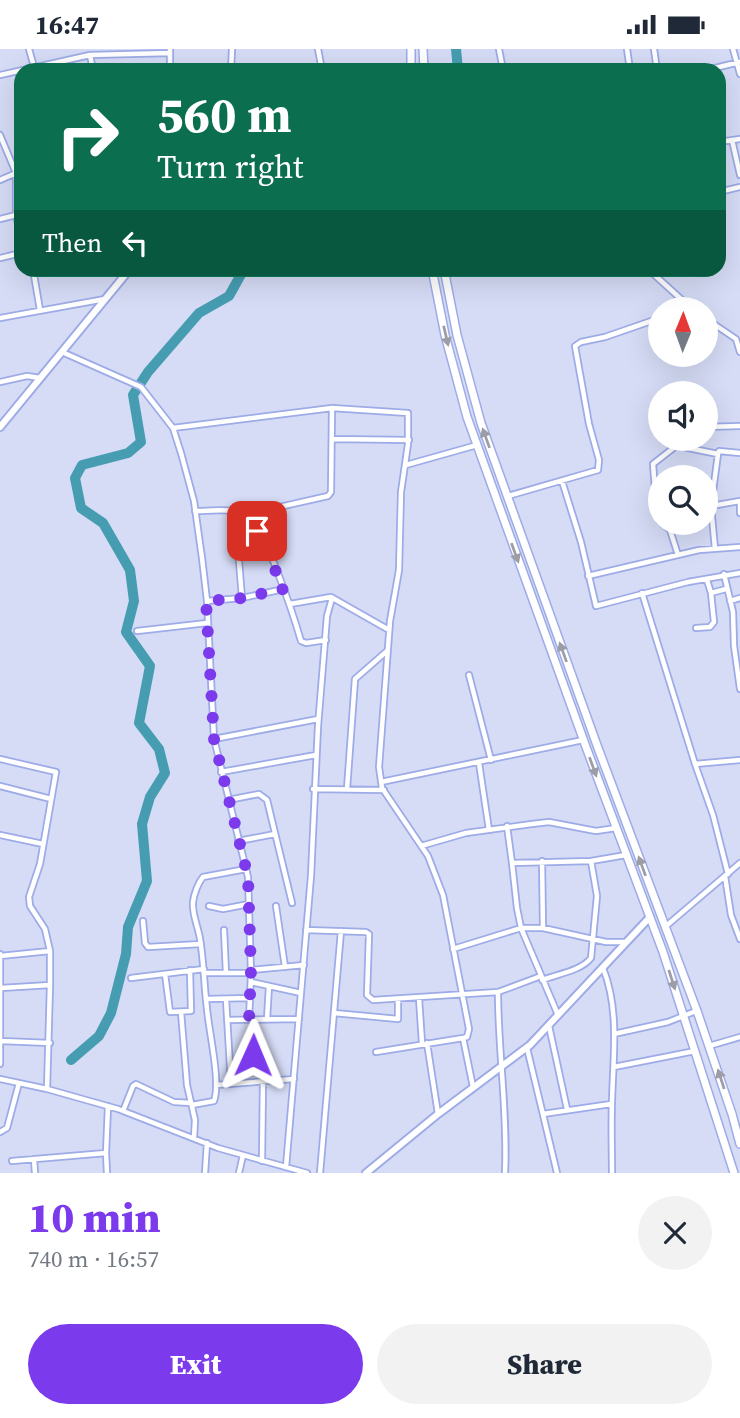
<!DOCTYPE html>
<html lang="en">
<head>
<meta charset="utf-8">
<style>
	:root { --surface:#fff; --page:#f2f2f3; --text:#1f2937; --muted:#747a83; --accent:#7c3aed }
	body { margin:0; font-family:"Source Serif 4",serif; background:var(--page); color:var(--text); height:100vh; display:flex; flex-direction:column; font-size:26px; white-space:nowrap }
	* { box-sizing:border-box; margin:0 }
	p { font-size:23px; color:var(--muted) }
	.icon { flex:none; width:38px; height:38px; fill:none; stroke:currentColor; stroke-width:2; stroke-linecap:round; stroke-linejoin:round }
	.map { position:relative; height:1124px; overflow:hidden }
	.sheet { display:flex; flex-direction:column; background:var(--surface); flex:1 }
	.sheet>* { flex:none }
	.banner { position:absolute; left:14px; top:14px; width:712px; height:214px; border-radius:21px; box-shadow:0 7px 28px #0002; background:#0b6e4f; color:#fff; overflow:hidden }
	.needle { width:46px; rotate:1deg }
	.fabs { position:absolute; left:648px; top:248px; display:grid; gap:14px }
	.fabs a { display:grid; place-items:center; width:70px; height:70px; border-radius:50%; background:var(--surface); box-shadow:0 7px 28px #0002; font-size:35px }
	.pin { position:absolute; display:grid; place-items:center; width:60px; height:60px; color:#fff; margin:-30px; border-radius:14px; box-shadow:0 4px 10px #0006 }
	.me { position:absolute; width:77px; margin:-38px; rotate:1deg; stroke-linejoin:round; filter:drop-shadow(0 0 5px #0008) }
	.turn { display:flex; align-items:center; gap:24px; height:147px; padding:0 28px; font-size:32px }
	.turn .icon { width:91px; height:91px; stroke-width:2.5 }
	.turn b { display:block; font-size:49px; line-height:60px }
	.then { display:flex; align-items:center; height:66px; padding:0 28px; background:#0003; gap:14px; font-size:26px }
	.round { display:grid; place-items:center; flex:none; width:74px; height:74px; border-radius:37px; background:var(--page) }
	.headline { display:flex; align-items:center; justify-content:space-between; height:119px; padding:0 28px }
	h1 { font-size:42px; font-weight:800; line-height:52px; color:var(--accent) }
	.button { display:flex; gap:14px; margin-top:auto; padding:14px 28px }
	.button a { flex:1; height:80px; border-radius:42px; background:var(--accent); color:#fff; font-size:28px; font-weight:800; line-height:80px; text-align:center }
	.button a+a { background:var(--page); color:var(--text) }
	.status { display:flex; justify-content:space-between; align-items:center; height:49px; padding:0 35px; background:var(--surface); direction:ltr }
	.status svg { height:19px; fill:currentColor }
	.map>svg:first-child { display:block }
</style>
</head>
<body>
<div class="status"><b>16:47</b><svg viewBox="0 0 49 12"><path d="M0 12V9h3v3zM5 12V6h3v6zM10 12V3h3v9zM15 12V0h3v12zM26 1h20v11H26zM47 4h2v5h-2z"/></svg></div>
<div class="map">
<svg width="740" height="1124" viewBox="0 0 740 1124">
	<rect width="100%" height="100%" fill="#d6dcf6"/>
	<g fill="none" stroke-linecap="round" stroke-linejoin="round">
		<path stroke="#469db1" stroke-width="10" d="M456,0L458,21
			M71,1011L99,987L111,964L126,905L128,878L147,832L142,775L150,748L165,724L159,700L139,674L150,617L126,583L134,552L130,521L103,474L81,459L75,429L82,416L128,404L141,393L133,346L148,323L199,264L229,247L244,220"/>
		<g stroke="#9dabe7" stroke-width="8">
			<path id="street" d="M29,0L34,18
				M318,0L322,21
				M499,0L503,21
				M627,0L630,21
				M654,0L657,21
				M733,0L740,25
				M90,6L93,21
				M711,20L740,13
				M170,21V0
				M231,21L232,0
				M0,26L90,6L170,4
				M0,86L16,124V166L21,188
				M732,91L740,126
				M719,93L740,90
				M0,131L21,122
				M719,143L740,138
				M0,170L16,166
				M0,209L21,204
				M33,220L40,261
				M648,220L693,261
				M0,269L105,250
				M705,269L736,290L740,303
				M62,303L141,338L173,379L181,404L194,452L202,509L207,552L214,690L248,828L251,924L249,971
				M0,333L27,327L40,329
				M705,378L740,377
				M173,379L332,359L408,364V395L401,443L399,521L390,572L379,718L382,739L428,807L443,846L469,980L467,988L463,989L376,1003
				M332,390L409,391
				M678,397L718,405L719,402L740,404
				M406,416L477,396
				M562,432L581,493L596,557L688,533L740,524
				M508,447L598,421L599,411L589,375L575,297L581,293L605,288L660,269
				M740,456V464
				M711,457L740,452
				M195,462C211,462 234,458 248,468C266,481 294,568 301,592L306,594L326,591
				M235,463L242,549
				M244,466L328,447L331,443L332,359
				M660,472L657,465L653,415L685,390
				M662,474L670,481L678,506
				M715,500L711,457L718,405
				M724,525L733,563L734,597L740,640
				M588,527L699,501L740,498
				M642,544L695,715L713,766L728,825
				M711,544L726,540
				M207,552L242,549L284,540
				M730,552L740,549
				M290,555L331,548L389,581
				M696,579L710,578L714,573L711,544L707,531
				M137,582L207,574
				M469,626L491,711
				M214,690L318,670
				M0,710L56,723L40,815L29,848L30,857L45,880L50,902V936
				M479,714L489,781
				M695,715L740,711
				M221,723L316,706
				M381,733L583,691
				M0,737L51,750
				M313,740L384,741
				M347,740L355,630L387,602
				M228,751L259,745L267,751L292,854
				M507,777L512,814
				M0,786L43,795
				M238,792L275,785
				M421,797L466,784L532,775L549,773L596,782L616,779
				M542,812L543,879
				M725,827L731,866L740,890
				M209,857L223,860L249,855
				M276,857L285,918
				M143,872L145,894L148,898L201,895
				M665,878L740,814
				M224,881L226,924
				M306,881L366,883L369,885L367,946L373,951L498,943L541,927
				M453,900L521,879H543L606,893H626
				M0,905V1015
				M0,907L50,902
				M603,919C620,961 613,1009 612,1053C611,1077 612,1101 612,1124
				M251,921L304,916
				M205,924H251
				M165,925L170,963L191,962L190,921
				M131,929L204,920
				M542,931C557,925 581,922 591,909L597,847L591,812
				M251,933L301,944
				M1,939L50,936L47,1040
				M498,943C498,1003 508,1064 505,1124
				M419,949L422,994
				M206,950L250,949
				M226,950L231,1035
				M181,963L187,1036L195,1071L194,1089
				M334,964L398,970V950
				M558,966L521,879L517,859L512,814L591,812L626,806
				M267,970L269,937
				M227,971L299,970
				M549,977L567,1060
				M614,985L668,973L696,962
				M463,989L473,1038
				M1,992L50,994
				M427,994L438,1065
				M709,997L740,988
				M527,999L557,1124
				M253,1006V971
				M614,1018L695,1002
				M0,1030L47,1040L118,1060L218,1099L307,1124
				M216,1036L294,1030
				M192,1056L214,1052C221,1033 209,983 207,960C204,937 204,914 200,890C198,877 192,866 193,853C194,845 198,834 203,828L246,820
				M123,1062L133,1037L136,1035L174,1053L191,1054
				M543,1065L611,1055
				M0,1083L7,1079L19,1034
				M34,1110L35,1124
				M12,1112L106,1104
				M262,1112L263,1031
				M286,1118L311,827L318,677L327,567L332,549
				M107,1124L106,1104L108,1057
				M205,1124L207,1094
				M239,1124L243,1106
				M320,1124L341,882"/>
		</g>
		<g stroke="#9dabe7" stroke-width="10">
			<path id="secondary" d="M0,378L130,220
				M366,1124L438,1065L530,996L650,868"/>
		</g>
		<g stroke="#9dabe7" stroke-width="10">
			<path id="primary" d="M423,0L424,21
				M411,21V0
				M432,220L445,286L467,368L586,698L663,903L734,1124
				M444,220L457,286L481,374L598,699L697,962L732,1065L740,1095"/>
		</g>
		<use href="#street" stroke="#fff" stroke-width="4.5"/>
		<use href="#secondary" stroke="#fff" stroke-width="6"/>
		<use href="#primary" stroke="#fff" stroke-width="7"/>
	</g>
	<defs><path id="oneway-solid" d="M-6-.8H1V-3.2L6.5 0L1 3.2V.8H-6Z" transform="scale(1.75)"/></defs>
	<g fill="#9c9da5">
		<use href="#oneway-solid" transform="translate(446 287) rotate(77)"/>
		<use href="#oneway-solid" transform="translate(486 389) rotate(-110)"/>
		<use href="#oneway-solid" transform="translate(515 504) rotate(70)"/>
		<use href="#oneway-solid" transform="translate(563 603) rotate(-110)"/>
		<use href="#oneway-solid" transform="translate(593 718) rotate(70)"/>
		<use href="#oneway-solid" transform="translate(642 817) rotate(-110)"/>
		<use href="#oneway-solid" transform="translate(672 931) rotate(72)"/>
		<use href="#oneway-solid" transform="translate(721 1030) rotate(-108)"/>
	</g>
	<g fill="none" stroke-linecap="round" stroke-linejoin="round">
		<path stroke="#7c3aed" stroke-width="12" stroke-dasharray="0 21.6" d="M253,1006V971H249L251,921L248,828L214,690L206,552L242,549L284,540L257,482"/>
	</g>
</svg>
<div class="fabs">
<a><svg class="needle" viewBox="-14 -14 28 28"><path d="M0-13l5 13h-10z" fill="#e53935"/><path d="M0 13l5-13h-10z" fill="#747a83"/></svg></a>
<a><svg class="icon" aria-label="sound" viewBox="0 0 24 24"><path d="M4 9h4l5-4v14l-5-4H4zM17 9q2 3 0 6"/></svg></a>
<a><svg class="icon" aria-label="search" viewBox="0 0 24 24"><circle cx="10" cy="10" r="6"/><path d="M15 15l6 6"/></svg></a>
</div>
<div class="pin" style="left:257px;top:482px;background:#d93025"><svg class="icon" aria-label="arrive" viewBox="0 0 24 24"><path d="M6 21V4h12l-3 4 3 4H6"/></svg></div>
<svg class="me" style="left:253px;top:1006px" viewBox="-20 -20 40 40"><path d="M0-17L14 15 0 8-14 15z" fill="#7c3aed" stroke="#fff" stroke-width="4"/></svg>
<div class="banner">
<div class="turn"><svg class="icon" aria-label="right" viewBox="0 0 24 24"><path d="M7 20v-9h11M14 6l5 5-5 5"/></svg><div><b>560 m</b>Turn right</div></div>
<div class="then">Then<svg class="icon" aria-label="left" viewBox="0 0 24 24"><path d="M17 20v-9H6M10 6l-5 5 5 5"/></svg></div>
</div>
</div>
<section class="sheet">
<div class="headline"><div><h1>10 min</h1><p>740 m · 16:57</p></div><a class="round"><svg class="icon" aria-label="close" viewBox="0 0 24 24"><path d="M6 6l12 12M18 6L6 18"/></svg></a></div>
<div class="button"><a>Exit</a><a>Share</a></div>
</section>
</body>
</html>
